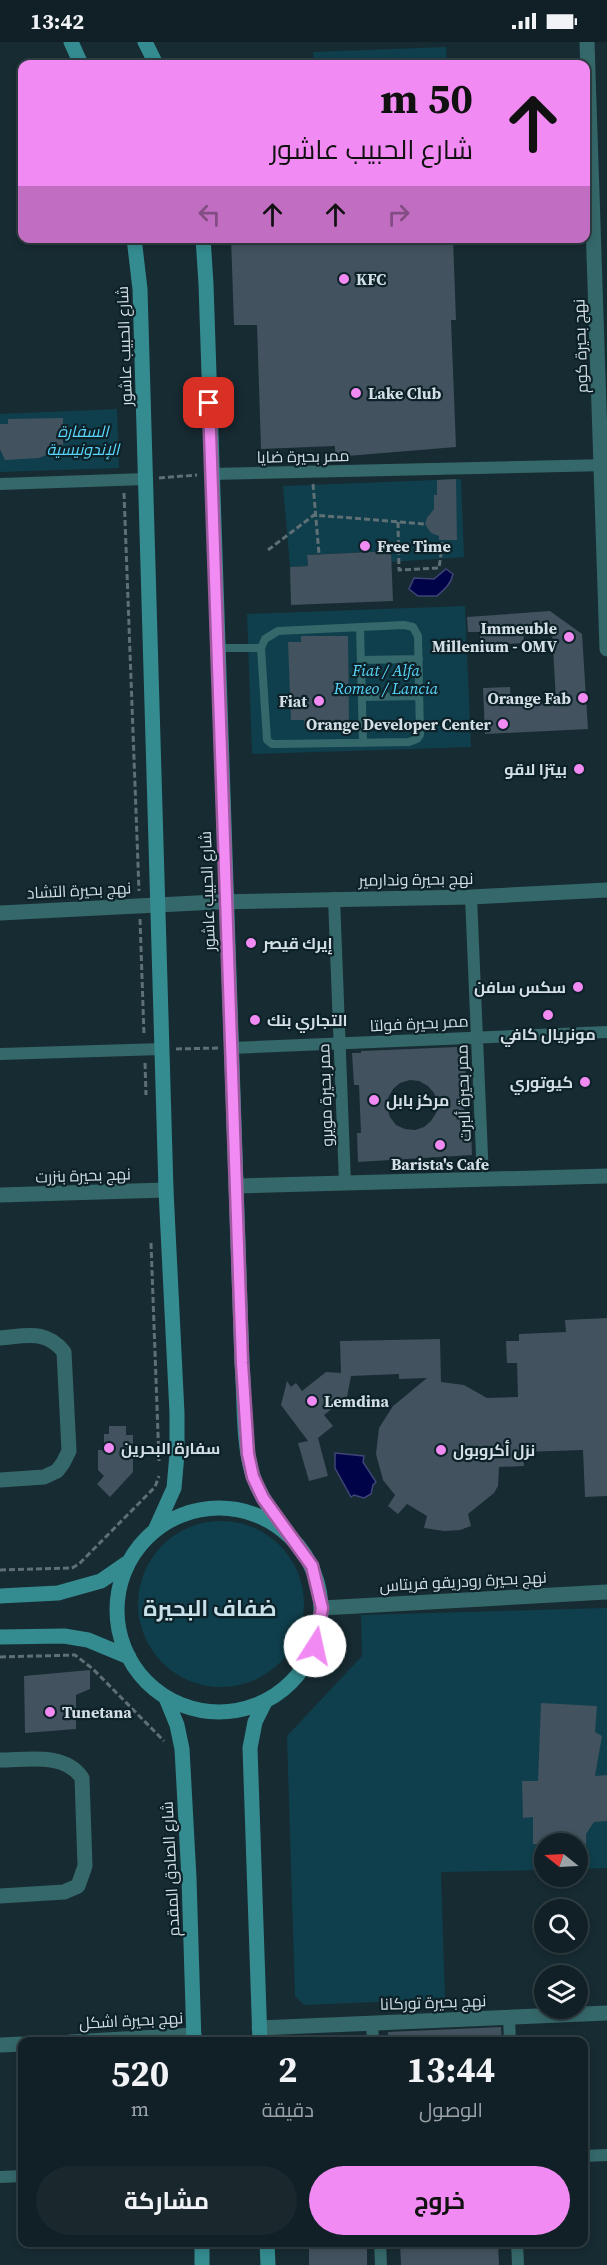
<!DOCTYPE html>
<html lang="ar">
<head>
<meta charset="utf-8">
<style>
	:root { --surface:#112026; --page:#1a282e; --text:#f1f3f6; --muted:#9ca3a7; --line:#303e43; --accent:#f28af3 }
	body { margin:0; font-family:"Source Serif 4",Cairo,serif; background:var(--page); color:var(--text); direction:rtl; height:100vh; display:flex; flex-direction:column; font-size:22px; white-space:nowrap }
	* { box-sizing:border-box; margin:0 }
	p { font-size:20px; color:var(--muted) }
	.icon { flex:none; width:33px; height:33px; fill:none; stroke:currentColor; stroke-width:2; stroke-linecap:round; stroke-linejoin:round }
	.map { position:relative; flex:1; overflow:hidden; direction:ltr }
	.side { position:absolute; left:18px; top:1995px; width:570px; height:210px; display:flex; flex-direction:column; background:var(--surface); border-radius:12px; box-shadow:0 3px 9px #0003,0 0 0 2px var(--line); direction:rtl }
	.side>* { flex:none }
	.banner { position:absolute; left:18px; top:18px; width:572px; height:183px; border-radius:12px; box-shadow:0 3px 9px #0003,0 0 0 2px var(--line); direction:rtl; background:#f28af3; color:#111; overflow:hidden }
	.needle { width:39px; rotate:288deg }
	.buttons { position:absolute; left:534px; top:1791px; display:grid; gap:12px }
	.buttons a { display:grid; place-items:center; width:54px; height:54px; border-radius:50%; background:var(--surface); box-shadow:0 3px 9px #0003,0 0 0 2px var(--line); font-size:30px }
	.pin { position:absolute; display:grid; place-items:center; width:51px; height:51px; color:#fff; margin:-26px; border-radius:12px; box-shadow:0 3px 9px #0006 }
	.me { position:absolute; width:66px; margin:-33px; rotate:10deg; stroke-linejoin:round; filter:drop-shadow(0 0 4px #0008) }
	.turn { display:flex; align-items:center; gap:21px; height:126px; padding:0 18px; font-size:27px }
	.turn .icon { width:78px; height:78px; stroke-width:2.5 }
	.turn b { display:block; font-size:42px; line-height:51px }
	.lanes { display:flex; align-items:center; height:57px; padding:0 18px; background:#0003; justify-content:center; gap:30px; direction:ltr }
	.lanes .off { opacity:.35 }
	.eta { display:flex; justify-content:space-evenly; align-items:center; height:102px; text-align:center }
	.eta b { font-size:36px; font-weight:700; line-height:42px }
	.primary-button { display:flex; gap:12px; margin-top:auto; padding:12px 18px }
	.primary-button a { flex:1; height:69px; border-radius:36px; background:var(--accent); color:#111; font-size:24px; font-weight:700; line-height:69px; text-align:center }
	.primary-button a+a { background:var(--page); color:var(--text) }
	.status { display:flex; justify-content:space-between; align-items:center; height:42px; padding:0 30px; background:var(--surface); direction:ltr }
	.status svg { height:16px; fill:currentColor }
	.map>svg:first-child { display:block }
</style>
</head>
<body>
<div class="status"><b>13:42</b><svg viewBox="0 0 49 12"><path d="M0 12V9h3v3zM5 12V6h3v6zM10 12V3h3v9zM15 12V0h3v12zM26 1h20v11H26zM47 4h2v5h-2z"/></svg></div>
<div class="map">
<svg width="607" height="2223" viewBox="0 0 607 2223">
	<rect width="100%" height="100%" fill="#172b32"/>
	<path fill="#0f3f4c" d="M446,5L447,22H314L313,10Z
		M117,367L119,426L0,430V372Z
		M461,437L464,515L391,520L390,509L307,513L308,524L290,525L283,444Z
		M465,564L471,705L252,712L247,572Z
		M138 1562a83 83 0 1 1 166 0a83 83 0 1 1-166 0Z
		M607,1566V1826L578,1827V1802H544V1828L441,1830L445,1957L304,1963L295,1954L287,1694L362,1614L361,1573Z"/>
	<path fill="#000347" stroke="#3f4576" stroke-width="1.5" d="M446,527L453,532C451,542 445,547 437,554H418L409,547L414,536L434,537Z
		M335,1411L364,1414L363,1420L376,1440L373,1443L371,1452L364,1456L354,1453L351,1455L335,1426Z"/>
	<path fill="#42525e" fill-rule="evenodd" d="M231,196H453L456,278H451L456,405L335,415V404L261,407L257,283H234Z
		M63,376V406L39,416L5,418L0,407V382H8V377Z
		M456,437L457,498H439V494L431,491L425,482L427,476L434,467V453H437V438Z
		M391,509L393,559L291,563L290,525L308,524L307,513Z
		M550,569L582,592L588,687L485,692L483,646L510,645L511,662L556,660L552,587L523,589L524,601L480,604V590H468L467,575Z
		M301,594H348L349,685H304V678H291L288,600H301Z
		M457,1005L458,1012L465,1011L466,1045H463L465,1085H471L472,1113L358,1120L357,1091H361L359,1043H354L352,1011H361V1009ZM410,1038L419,1039L428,1044L434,1051L437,1061L436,1071L431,1079L424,1085L415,1088L405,1087L396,1083L390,1075L387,1066L388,1056L393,1047L400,1041Z
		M607,1276V1454L585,1455L583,1408L523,1410L524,1424L499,1425L498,1444L494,1451L468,1472L471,1484L460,1488L444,1489L424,1486L427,1474L407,1462L398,1472L388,1464L395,1453L383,1438L376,1412L379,1386L393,1364L427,1336L399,1337V1332L351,1334L347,1355L324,1373L333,1384L318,1396L328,1434L309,1439L298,1401L308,1399L281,1363L287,1339L291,1345L296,1341L302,1349L326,1330L341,1331L340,1299L440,1297L441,1340L464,1343L487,1356L518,1355L517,1321H507L506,1299H519V1292L566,1290L565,1278Z
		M109,1384H126V1393H133V1430L110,1455L97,1442L104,1434L98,1428V1408H104V1392H109Z
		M90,1628V1647L76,1653V1687L25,1691L24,1634Z
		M541,1661L597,1664L595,1690L602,1694L595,1734L607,1733V1779L594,1780L586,1792V1802H533V1775L523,1776L522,1739H538Z
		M501,1985L502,2000H388V1990Z
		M309,2200H367V2223H309Z
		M400,2200H498L499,2223H401Z"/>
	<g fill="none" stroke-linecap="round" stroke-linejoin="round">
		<path stroke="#5e6f75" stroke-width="3" stroke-dasharray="6 3" stroke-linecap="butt" d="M159,436L197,433
			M313,442L319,512
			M124,451L139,849
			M398,480L399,528L439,526L443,498
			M268,508L314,473L425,482
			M140,877L144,993
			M176,1007L218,1006
			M145,1021L146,1053
			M151,1201L159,1419
			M0,1528L72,1526L79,1522L155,1445L159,1434
			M0,1615L75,1613L93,1627L164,1699"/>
		<path stroke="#35686a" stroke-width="8" d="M404,583L413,585L418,594L420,693L417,697L409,700L278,702H272L267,698L261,606L265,597L278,589Z
			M360,585L363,701
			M217,606H261
			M361,618L419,617
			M362,655L419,654"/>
		<path stroke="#35686a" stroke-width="12" d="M211,432L607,423
			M0,442L146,437
			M471,855L483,1137
			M334,856L345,1141
			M232,1006L607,990
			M0,1012L162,1007
			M509,1975L510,2000
			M372,1980L373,2000
			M584,2114L607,2113
			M0,2135L22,2134
			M380,2200L381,2223
			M517,2200L518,2223"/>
		<path stroke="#35686a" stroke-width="15" d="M587,0L607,607
			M0,871L216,860L471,855L607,848
			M237,1144L607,1134
			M0,1153L166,1148
			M0,1296C26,1294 46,1287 64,1310L69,1409L63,1421L57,1429L44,1435L0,1438
			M322,1566L607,1550
			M0,1718C27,1718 65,1710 82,1736L85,1824L78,1844L64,1850L0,1854
			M259,1986L607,1971
			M70,2000L194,1993
			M0,2003L22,2002"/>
		<path stroke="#348c90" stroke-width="15" d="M71,0L81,22
			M145,0L156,22
			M134,196L140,247L166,1148L177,1371V1412L174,1446L156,1486
			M203,196L206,242L242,1321C245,1358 242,1399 253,1434C260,1455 274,1472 287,1490
			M117 1568a102 102 0 1 1 204 0a102 102 0 1 1-204 0Z
			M0,1554L58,1551L101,1539L127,1521
			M0,1595L64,1594L88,1598L129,1615
			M166,1656L177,1683L182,1707L189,1836L194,2000
			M260,2000L250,1706L255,1680L265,1660
			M202,2200V2223
			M267,2200L268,2223"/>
	</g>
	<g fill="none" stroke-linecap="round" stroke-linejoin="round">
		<g stroke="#9d5a9e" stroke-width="15">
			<path id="route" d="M209,361L242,1321L248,1412L253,1435L263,1456L312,1524L322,1566L315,1604"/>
		</g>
		<use href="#route" stroke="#f28af3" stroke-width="10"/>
	</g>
	<g fill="#f28af3" stroke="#0d2128" stroke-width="2">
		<circle cx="344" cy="237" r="6"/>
		<circle cx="356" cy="351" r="6"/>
		<circle cx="365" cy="504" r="6"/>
		<circle cx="569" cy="595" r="6"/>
		<circle cx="583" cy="656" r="6"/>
		<circle cx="319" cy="659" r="6"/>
		<circle cx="503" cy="682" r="6"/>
		<circle cx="579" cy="727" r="6"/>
		<circle cx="251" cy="901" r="6"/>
		<circle cx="578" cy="945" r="6"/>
		<circle cx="548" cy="973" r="6"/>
		<circle cx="255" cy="978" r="6"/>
		<circle cx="585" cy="1040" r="6"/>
		<circle cx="374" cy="1058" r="6"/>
		<circle cx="440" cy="1103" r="6"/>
		<circle cx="312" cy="1359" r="6"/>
		<circle cx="109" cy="1406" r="6"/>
		<circle cx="441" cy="1408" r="6"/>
		<circle cx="50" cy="1670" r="6"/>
	</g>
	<g text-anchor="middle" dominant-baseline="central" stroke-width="4.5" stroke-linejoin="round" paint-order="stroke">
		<g font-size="16" font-weight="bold" fill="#d3dfe4" stroke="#0d2128" text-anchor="start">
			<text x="356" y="237">KFC</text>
			<text x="368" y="351">Lake Club</text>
			<text x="377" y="504">Free Time</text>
			<text x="557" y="586" text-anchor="end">Immeuble<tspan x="557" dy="18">Millenium - OMV</tspan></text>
			<text x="571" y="656" text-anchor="end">Orange Fab</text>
			<text x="307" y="659" text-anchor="end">Fiat</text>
			<text x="491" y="682" text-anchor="end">Orange Developer Center</text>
			<text x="567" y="727" text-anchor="end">بيتزا لاقو</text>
			<text x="263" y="901">إيرك قيصر</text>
			<text x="566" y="945" text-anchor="end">سكس سافن</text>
			<text x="267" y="978">التجاري بنك</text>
			<text x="548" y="992" text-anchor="middle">مونريال كافي</text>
			<text x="573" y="1040" text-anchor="end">كيوتوري</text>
			<text x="386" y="1058">مركز بابل</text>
			<text x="440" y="1122" text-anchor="middle">Barista's Cafe</text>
			<text x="324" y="1359">Lemdina</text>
			<text x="121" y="1406">سفارة البحرين</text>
			<text x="453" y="1408">نزل أكروبول</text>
			<text x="62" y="1670">Tunetana</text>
		</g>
		<g font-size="16" fill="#d3dfe4" stroke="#0d2128">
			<text transform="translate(124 304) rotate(-92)">شارع الحبيب عاشور</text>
			<text transform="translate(580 304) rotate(-92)">نهج بحيرة كوم</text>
			<text transform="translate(303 414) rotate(-1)">ممر بحيرة ضايا</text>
			<text transform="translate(416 837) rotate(-1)">نهج بحيرة وندارمير</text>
			<text transform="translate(79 848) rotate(-3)">نهج بحيرة التشاد</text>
			<text transform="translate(207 849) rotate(-92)">شارع الحبيب عاشور</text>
			<text transform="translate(419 981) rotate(-3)">ممر بحيرة فولتا</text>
			<text transform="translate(463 1051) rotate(-92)">ممر بحيرة ألبرت</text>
			<text transform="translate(325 1053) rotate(-92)">ممر بحيرة مويرو</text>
			<text transform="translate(83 1133) rotate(-2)">نهج بحيرة بنزرت</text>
			<text transform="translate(463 1539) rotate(-3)">نهج بحيرة رودريقو فريتاس</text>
			<text transform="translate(170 1827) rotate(-93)">شارع الصادق المقدم</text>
			<text transform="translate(433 1960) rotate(-2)">نهج بحيرة توركانا</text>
			<text transform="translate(131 1978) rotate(-3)">نهج بحيرة اشكل</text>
		</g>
		<g font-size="16" font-style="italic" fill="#59d7fc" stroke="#0d2128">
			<text x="83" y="389">السفارة<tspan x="83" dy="18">الإندونيسية</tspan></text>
			<text x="386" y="628">Fiat / Alfa<tspan x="386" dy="18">Romeo / Lancia</tspan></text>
		</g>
		<g font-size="22" font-weight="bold" fill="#c7e0e9" stroke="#0d2128">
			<text x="210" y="1566">ضفاف البحيرة</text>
		</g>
	</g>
</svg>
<div class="buttons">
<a><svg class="needle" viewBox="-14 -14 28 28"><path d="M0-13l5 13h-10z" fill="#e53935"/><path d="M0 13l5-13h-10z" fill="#9ca3a7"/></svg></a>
<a><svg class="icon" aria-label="search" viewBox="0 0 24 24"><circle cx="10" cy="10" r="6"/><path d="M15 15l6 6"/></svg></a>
<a><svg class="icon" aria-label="layers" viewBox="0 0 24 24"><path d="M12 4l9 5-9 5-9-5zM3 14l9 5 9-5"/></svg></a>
</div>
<div class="pin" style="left:209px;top:361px;background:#d93025"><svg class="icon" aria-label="arrive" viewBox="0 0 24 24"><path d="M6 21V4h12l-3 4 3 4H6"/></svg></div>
<svg class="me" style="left:315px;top:1604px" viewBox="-20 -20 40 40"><circle r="19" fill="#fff"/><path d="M0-13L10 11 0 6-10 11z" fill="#f28af3"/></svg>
<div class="banner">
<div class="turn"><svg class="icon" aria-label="ahead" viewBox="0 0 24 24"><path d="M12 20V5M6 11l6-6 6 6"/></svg><div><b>50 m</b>شارع الحبيب عاشور</div></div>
<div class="lanes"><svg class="icon off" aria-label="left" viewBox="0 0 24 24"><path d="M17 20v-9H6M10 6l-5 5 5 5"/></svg><svg class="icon" aria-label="ahead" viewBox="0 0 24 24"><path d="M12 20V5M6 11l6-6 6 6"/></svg><svg class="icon" aria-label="ahead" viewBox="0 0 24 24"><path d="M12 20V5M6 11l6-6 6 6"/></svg><svg class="icon off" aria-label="right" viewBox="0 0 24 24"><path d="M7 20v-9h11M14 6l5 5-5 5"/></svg></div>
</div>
<section class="side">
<div class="eta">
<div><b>13:44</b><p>الوصول</p></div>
<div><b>2</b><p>دقيقة</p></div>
<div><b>520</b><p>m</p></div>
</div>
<div class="primary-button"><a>خروج</a><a>مشاركة</a></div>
</section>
</div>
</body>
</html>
